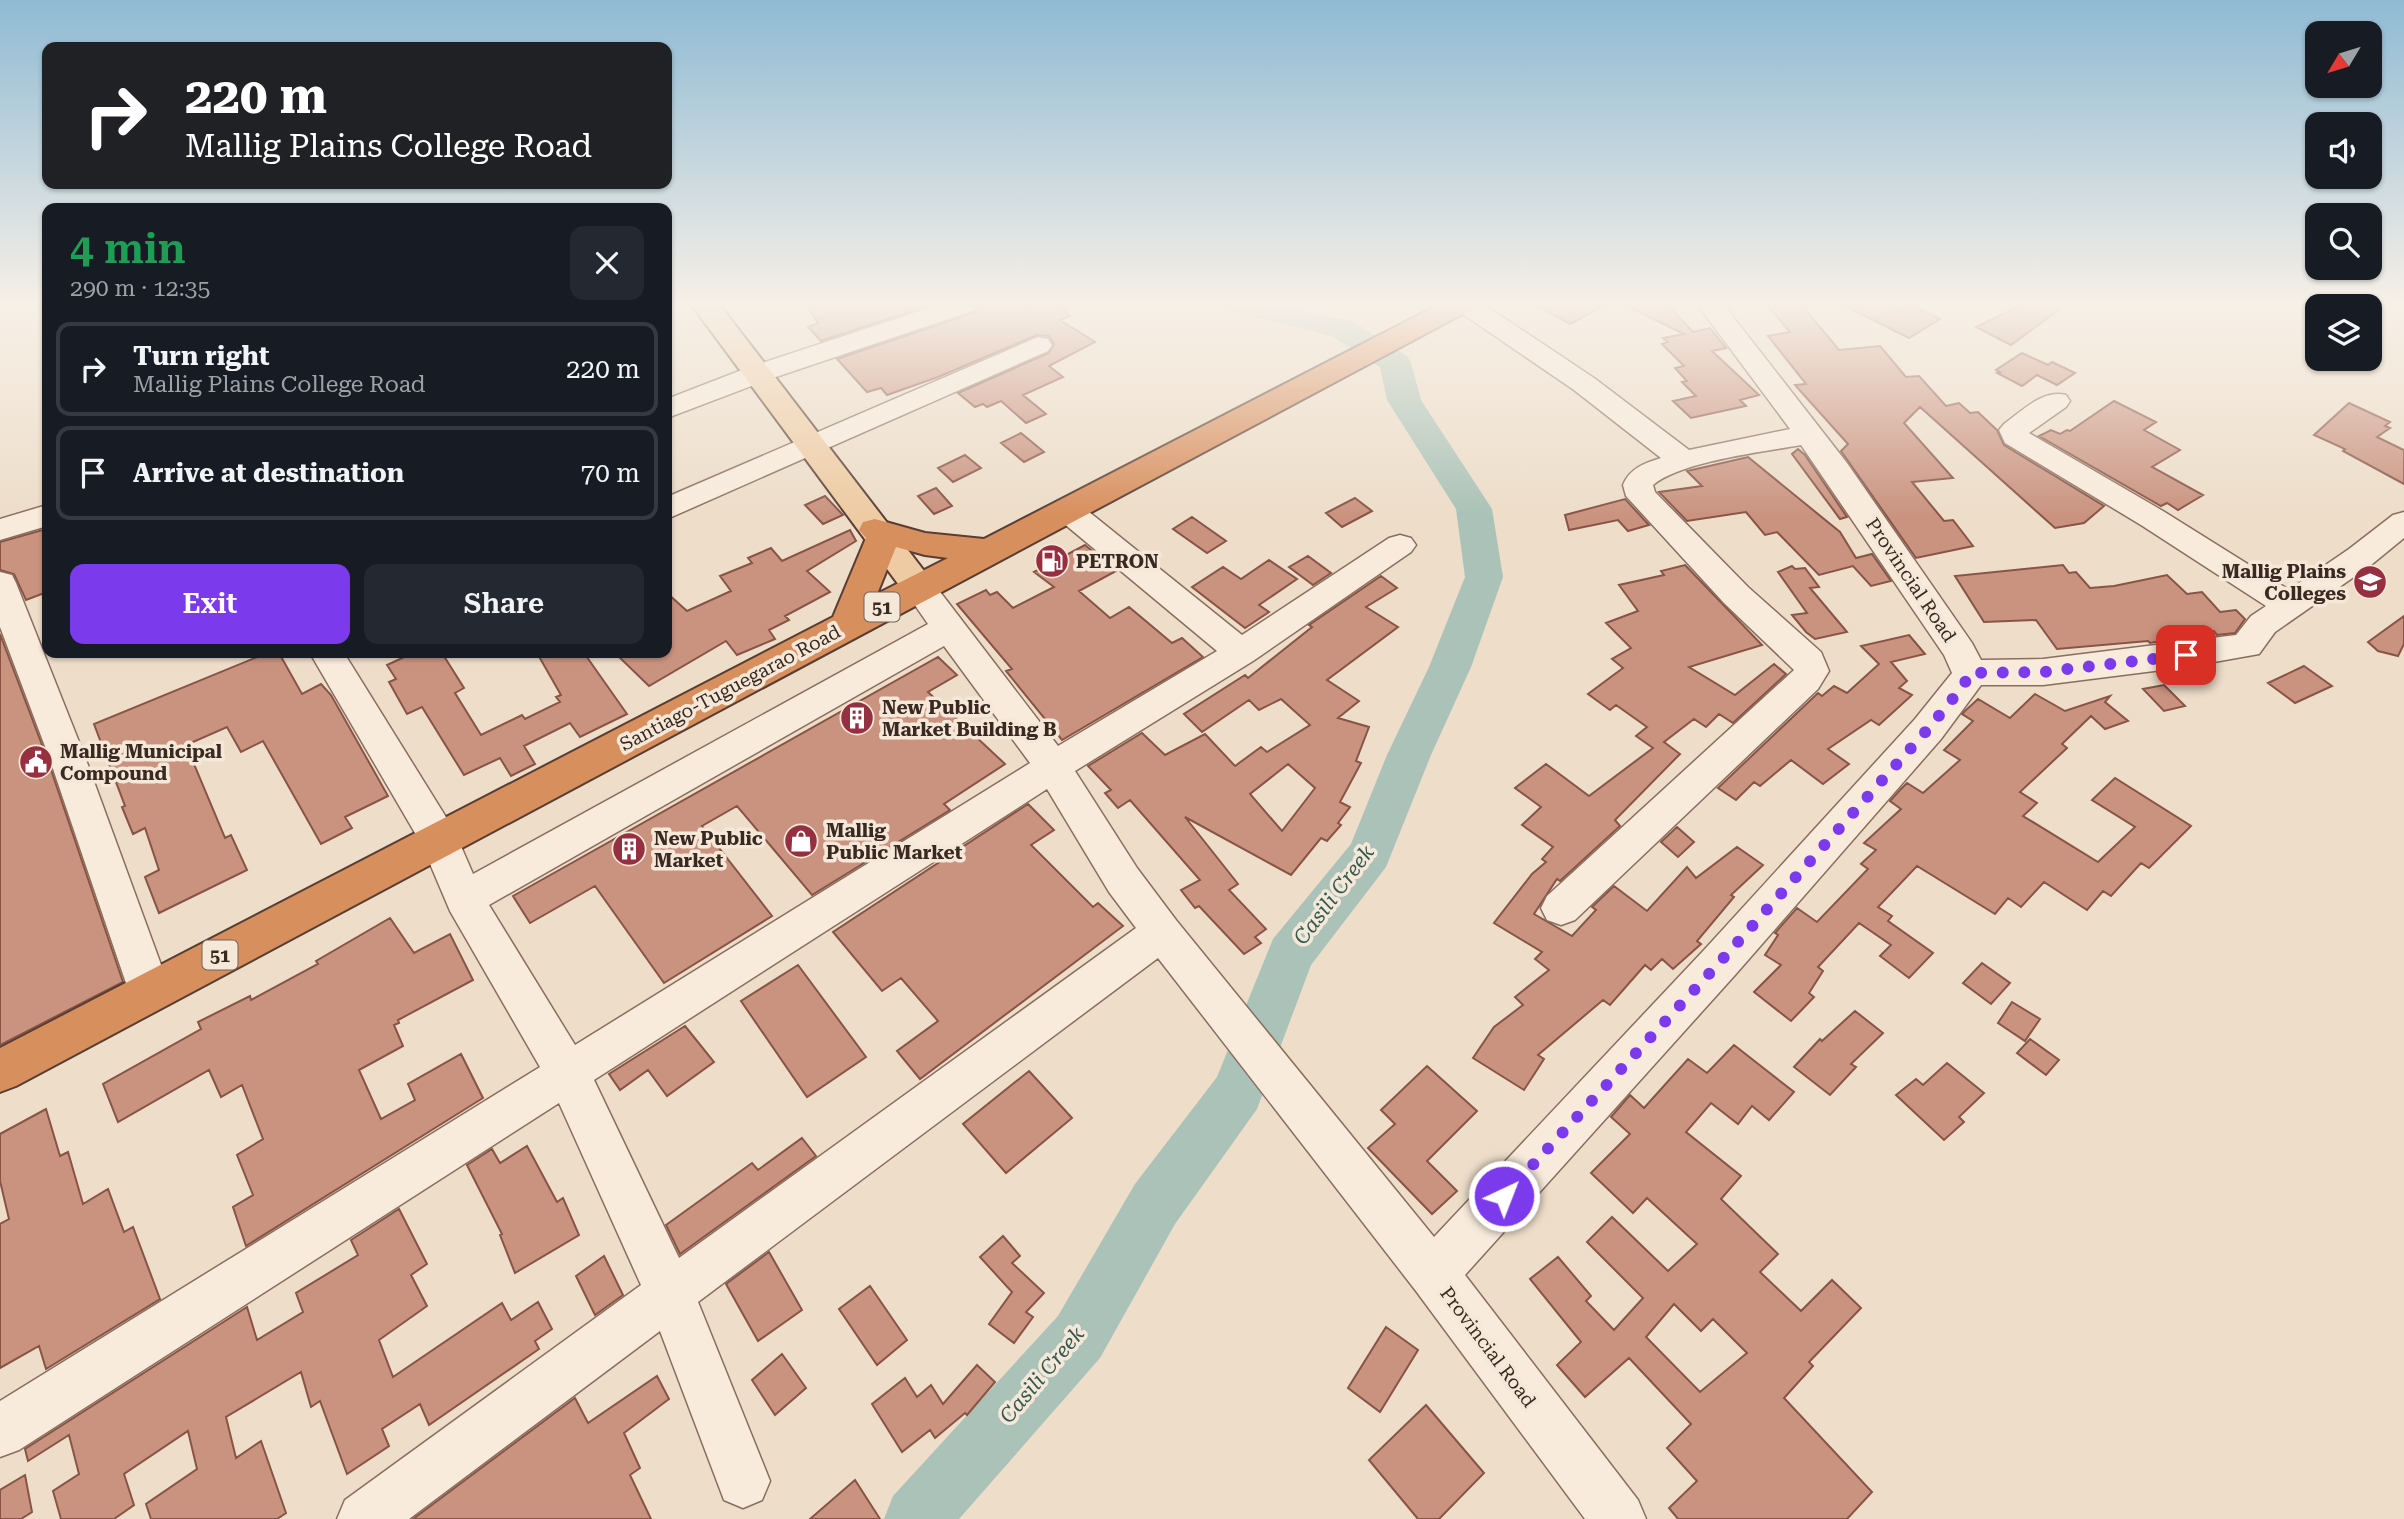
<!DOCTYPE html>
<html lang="en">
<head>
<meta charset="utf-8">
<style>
	:root { --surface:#171b24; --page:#242831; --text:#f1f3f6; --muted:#9ea1a6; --line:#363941; --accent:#7c3aed }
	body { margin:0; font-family:"Roboto Serif",serif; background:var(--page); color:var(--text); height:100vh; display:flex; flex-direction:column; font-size:26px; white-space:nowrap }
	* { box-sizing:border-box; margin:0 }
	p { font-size:23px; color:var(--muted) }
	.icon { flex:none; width:38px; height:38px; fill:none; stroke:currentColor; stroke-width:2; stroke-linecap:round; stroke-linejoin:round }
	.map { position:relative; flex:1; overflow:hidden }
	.panel { position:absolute; left:42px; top:203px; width:630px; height:455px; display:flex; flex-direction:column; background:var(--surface); border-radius:14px; box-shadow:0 2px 5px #0004 }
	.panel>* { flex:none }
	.hud { position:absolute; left:42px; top:42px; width:630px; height:147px; border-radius:14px; box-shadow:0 2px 5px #0004; background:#202124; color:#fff; overflow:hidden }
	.needle { width:46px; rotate:232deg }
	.buttons { position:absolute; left:2305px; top:21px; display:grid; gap:14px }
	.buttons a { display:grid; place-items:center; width:77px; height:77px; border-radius:14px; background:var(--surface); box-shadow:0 2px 5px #0004; font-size:35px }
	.pin { position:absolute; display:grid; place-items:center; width:60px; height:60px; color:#fff; margin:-30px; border-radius:14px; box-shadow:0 4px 10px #0006 }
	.me { position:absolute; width:77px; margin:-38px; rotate:43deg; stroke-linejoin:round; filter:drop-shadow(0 0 5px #0008) }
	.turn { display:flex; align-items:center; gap:24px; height:147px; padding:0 28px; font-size:32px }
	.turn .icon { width:91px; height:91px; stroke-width:2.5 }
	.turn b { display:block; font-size:49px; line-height:60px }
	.round { display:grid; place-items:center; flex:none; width:74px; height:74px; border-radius:14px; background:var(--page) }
	.head { display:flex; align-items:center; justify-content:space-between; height:119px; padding:0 28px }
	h1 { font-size:42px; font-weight:600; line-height:52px; color:#1e9e55 }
	.button { display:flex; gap:14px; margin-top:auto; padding:14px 28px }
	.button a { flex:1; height:80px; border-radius:14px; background:var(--accent); color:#fff; font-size:28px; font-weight:600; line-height:80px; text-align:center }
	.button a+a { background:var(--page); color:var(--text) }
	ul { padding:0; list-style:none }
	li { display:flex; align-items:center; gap:21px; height:94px; margin:0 14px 10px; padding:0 14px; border:4px solid var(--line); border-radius:14px }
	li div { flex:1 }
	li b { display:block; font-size:26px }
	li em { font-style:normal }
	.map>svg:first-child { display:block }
</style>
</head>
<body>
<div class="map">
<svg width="2404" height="1519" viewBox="0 0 2404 1519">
	<rect width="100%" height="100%" fill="#edddc9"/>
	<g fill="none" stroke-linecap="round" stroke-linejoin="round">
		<path fill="#aac2b7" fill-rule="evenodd" d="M1223,304H1277L1354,322L1407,356L1411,363L1421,400L1492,509L1503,577L1471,667L1431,755L1386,867L1311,965L1257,1109L1175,1224L1100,1358L959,1519H884L893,1496L1058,1316L1135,1184L1217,1077L1273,939L1351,844L1387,755L1429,667L1465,577L1456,509L1387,400L1380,367L1332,336L1228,311Z"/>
	</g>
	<path fill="#ca9380" stroke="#885445" stroke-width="2" fill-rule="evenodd" d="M805,304H933L821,341L808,327L818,323Z
		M982,304H1021L1027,308L1036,304H1056L1070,316L1060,320L1095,342L1049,366L1063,377L1023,395L1046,414L1026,423L1001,401L987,407L983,404L975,407L958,393L1049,353L1054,344L1049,336L1037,335L938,377L887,395L881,388L867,392L837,359L976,312Z
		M1534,304H1607L1570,324Z
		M1623,304H1667L1693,332L1710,328L1726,348L1712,351L1759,395L1740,400L1746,406L1691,418L1673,401L1696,396L1682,382L1687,381L1675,368L1684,366L1662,344L1668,342L1663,338L1684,334Z
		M1766,304H1801L1839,350L1880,346L1906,377L1919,376L1946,406L1959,403L1970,413L1978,412L1997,430L2004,445L2104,506L2084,523L2055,528L1920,407L1904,423L1953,478L1912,482L1944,521L1953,520L1973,546L1916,558L1841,451L1848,444L1795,385L1806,384L1768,336L1790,332Z
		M1841,304H1887L1899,310L1909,304L1940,319L1909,338Z
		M2024,304H2067L2011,345L1976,327Z
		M2022,353L2048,365L2052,362L2075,373L2057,385L2037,375L2022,386L1997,373L2000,372L1996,370Z
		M2114,401L2156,422L2144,430L2180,450L2152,467L2203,495L2178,510L2167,503L2161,506L2039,436L2051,430L2060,434L2067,430L2070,431Z
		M2349,403L2390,422L2385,426L2390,428L2377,437L2404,450V484L2343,451L2345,449L2314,435Z
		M1021,433L1044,452L1024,462L1001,443Z
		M1798,449L1805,455L1847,517L1840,519L1792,454Z
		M965,455L981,468L953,482L938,468Z
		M1748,457L1840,532L1856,558L1872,554L1891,581L1871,586L1853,566L1819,575L1777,532L1765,535L1746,512L1687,521L1659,492L1702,486L1687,471Z
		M936,488L952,506L934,514L918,496Z
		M825,496L843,515L823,524L805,505Z
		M1355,498L1372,511L1342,527L1326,513Z
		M1625,499L1649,525L1628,531L1618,520L1569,530L1565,515Z
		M1192,517L1226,541L1207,553L1173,529Z
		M46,529L47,592L26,600L14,574L0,570V542Z
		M850,530L856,541L807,571L830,592L785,616L789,620L769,630L775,639L737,655L726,641L649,686L615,653H667V593L687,611L731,591L720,576L752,563L748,558L771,548L782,561Z
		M1085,545L1116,571L1079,591L1110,618L1129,607L1172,643L1182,638L1203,657L1062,740L1006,671L1012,669L957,604L986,590L990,595L997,592L1013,608L1054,587L1034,572Z
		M1308,556L1331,573L1313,585L1289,567Z
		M1269,560L1297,579L1259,605L1269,612L1245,628L1192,587L1223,567L1241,579Z
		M1685,565L1762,645L1689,667L1735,695L1774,664L1786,674L1733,723L1719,714L1706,727L1694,719L1664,742L1680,754L1615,820L1620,826L1560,881L1557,879L1534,914L1572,936L1596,910L1592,907L1614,886L1647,911L1687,867L1696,878L1737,847L1763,865L1731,895L1734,897L1697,941L1701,944L1673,969L1662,959L1651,970L1645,965L1610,1005L1603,1000L1538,1055L1544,1059L1524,1090L1473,1058L1494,1027L1523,1005L1515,997L1549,970L1535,959L1542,952L1494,923L1532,874L1546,862L1542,859L1553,847L1522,825L1541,807L1515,788L1546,764L1589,796L1653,748L1636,736L1647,727L1616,705L1610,710L1588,694L1623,668L1612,659L1631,648L1606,623L1638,611L1619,585L1664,575L1661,571Z
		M2063,565L2069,573L2076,572L2090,588L2114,586L2167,575L2187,594L2202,592L2220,612L2236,610L2245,619L2235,633L2217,635L2214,631L2150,643L2148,641L2057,649L2036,620L1984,622L1955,576Z
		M1792,566L1795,569L1805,568L1819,587L1810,588L1847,632L1815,639L1806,632L1792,615L1807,613L1778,572Z
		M1381,576L1397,588L1366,607L1398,627L1327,680L1359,701L1338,718L1369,727L1356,761L1361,763L1340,802L1350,807L1338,823L1341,825L1327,841L1321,838L1291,875L1185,817L1238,884L1229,890L1266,929L1255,937L1261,943L1244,954L1199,906L1195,908L1181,890L1200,880L1130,800L1118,808L1105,793L1111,790L1088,766L1142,733L1165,755L1205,734L1235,766L1261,747L1267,752L1310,725L1281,699L1259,710L1249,700L1202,732L1184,714L1245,675L1248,678L1312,627L1309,625ZM1288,764L1315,788L1282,831L1250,794Z
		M2404,616V644L2398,656L2378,651L2368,642Z
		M0,634L47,758L123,982L0,1045Z
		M1909,635L1925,654L1891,662L1907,681L1899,688L1912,695L1879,725L1871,720L1828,749L1849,764L1823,784L1791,760L1760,786L1754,782L1736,800L1718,788L1818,693L1822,696L1834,686L1847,693L1879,664L1861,646Z
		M267,653H279L302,694L321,684L331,695L388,796L345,817L352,828L321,844L263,741L241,752L227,727L186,745L225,838L231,835L247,870L159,913L145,877L159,870L145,828L133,834L122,807L125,806L94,724Z
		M413,653H442L464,688L455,693L481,735L522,715L525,719L560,702L556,697L561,695L537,653H584L627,714L580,737L570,723L524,746L535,764L511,776L500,758L464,775L422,707L407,714L389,682L396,679L387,665Z
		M938,657L957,675L928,692L1005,764L944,804L950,810L812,895L737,806L702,826L772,916L664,983L595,886L530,923L513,896Z
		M2304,666L2332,686L2295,703L2268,683Z
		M2164,685L2185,706L2164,711L2143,689Z
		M2035,694L2065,711L2110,696L2105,702L2128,721L2105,729L2091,716L2062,744L2067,748L2020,792L2037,803L2023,816L2098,862L2135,827L2092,800L2115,778L2191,826L2149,868L2141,863L2111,896L2103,891L2087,910L2044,882L2021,907L2008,898L1995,914L1917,866L1878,907L1892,916L1888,921L1933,953L1909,978L1880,956L1891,945L1859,923L1818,967L1823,971L1809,993L1814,997L1791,1021L1754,992L1781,965L1765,955L1778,935L1775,933L1797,908L1817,922L1868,869L1861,864L1876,850L1864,843L1901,809L1890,801L1900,790L1907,783L1923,793L1960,760L1944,750L1973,721L1962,714L1965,711L1978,699L2010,718Z
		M1028,804L1054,830L1031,845L1093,907L1098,903L1123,926L920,1079L897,1051L938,1021L901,978L882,991L833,932Z
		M1677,827L1694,842L1678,857L1661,842Z
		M390,918L414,953L450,934L473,980L398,1020L399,1023L394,1025L403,1046L359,1070L381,1119L415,1100L408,1084L461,1054L483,1098L246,1246L233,1207L253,1195L237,1155L263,1139L242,1085L221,1097L209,1070L118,1122L103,1084L201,1029L198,1022L250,996L251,1000L318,964L316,961Z
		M1982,963L2010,983L1991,1004L1963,983Z
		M798,965L866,1057L807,1097L741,1001Z
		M2012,1002L2040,1019L2025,1041L1998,1023Z
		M1855,1011L1883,1033L1851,1064L1856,1067L1830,1095L1794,1067L1820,1039L1822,1041Z
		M685,1026L714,1062L667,1096L648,1070L620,1090L609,1074Z
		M2030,1039L2059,1060L2046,1075L2017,1053Z
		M1734,1045L1794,1092L1769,1120L1752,1106L1738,1124L1711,1103L1686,1132L1741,1176L1721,1199L1778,1254L1760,1272L1801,1311L1832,1280L1861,1308L1809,1362L1813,1366L1784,1398L1872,1492L1847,1519H1678L1669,1508L1697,1481L1667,1448L1691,1424L1629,1358L1585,1397L1557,1365L1581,1342L1530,1279L1558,1257L1591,1296L1586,1301L1614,1330L1643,1298L1587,1242L1612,1217L1668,1271L1697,1244L1647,1198L1633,1213L1591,1173L1630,1134L1611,1117L1630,1095L1644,1108L1688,1059L1707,1073ZM1674,1304L1701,1331L1713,1319L1747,1353L1700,1392L1646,1337Z
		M1947,1063L1984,1093L1959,1117L1964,1122L1944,1140L1896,1095L1916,1079L1923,1085Z
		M1427,1066L1477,1111L1427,1161L1457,1191L1432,1214L1368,1148L1395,1124L1381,1110Z
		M1029,1071L1072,1118L1006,1173L963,1124Z
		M46,1109L60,1156L68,1152L83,1204L108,1189L124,1232L133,1227L160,1299L46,1369L39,1346L0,1368V1224L9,1219L0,1181V1134Z
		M802,1138L816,1156L680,1254L666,1225L752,1163L758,1170Z
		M527,1146L557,1202L563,1198L579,1235L515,1273L500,1235L502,1234L467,1165L492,1149L500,1163Z
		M399,1209L427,1264L411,1275L427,1306L379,1340L393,1377L502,1303L511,1320L538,1302L552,1329L535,1341L539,1349L429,1425L420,1404L382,1429L389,1446L347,1474L320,1401L311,1407L301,1372L226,1417L236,1458L261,1441L286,1513L277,1519H151L146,1504L197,1469L188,1431L124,1474L134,1505L114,1519H61L53,1491L79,1474L69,1435L28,1461L25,1449L247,1307L257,1340L303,1312L296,1293L358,1255L351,1240Z
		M1003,1236L1020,1256L1012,1263L1044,1293L1026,1312L1033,1317L1014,1343L989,1324L1012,1292L980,1257Z
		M769,1252L802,1310L758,1341L726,1284Z
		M604,1256L623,1295L595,1315L576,1276Z
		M870,1286L907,1340L877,1365L839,1309Z
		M1386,1327L1418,1350L1380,1412L1348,1388Z
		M782,1354L806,1388L775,1415L752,1380Z
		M977,1365L995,1382L967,1415L965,1413L935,1438L930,1430L902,1452L872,1404L905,1378L917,1397L931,1385L943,1404Z
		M657,1376L669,1399L624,1433L640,1468L630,1475L651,1519H413L575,1398L588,1423Z
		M1426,1405L1484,1473L1439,1519H1418L1369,1460Z
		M25,1475L32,1512L21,1519H0V1490Z
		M855,1480L880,1519H810Z"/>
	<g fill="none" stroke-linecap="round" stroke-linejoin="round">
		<g stroke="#896e5e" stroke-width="3">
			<path id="minor" d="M941,304H979L975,310L767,380L667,418V399L747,368Z
				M1453,304H1483L1594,378L1689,450L1790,429L1697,304H1723L1847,463L1972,643L1981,660L2043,659L2236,635L2251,616L2266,606L2141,525L2005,443L1999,430L2004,424C2022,411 2043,389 2066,395L2070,401L2066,407L2029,433L2163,511L2289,590L2349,549L2393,515L2404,512V538L2371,565L2275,632L2259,654L2186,667L2043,685H1981L1941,739L1735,975L1465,1275L1638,1500L1646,1519H1585L1416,1291L1158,958L698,1302L770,1481L762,1500L743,1508L724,1500L660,1331L409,1519H337L345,1500L641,1285L559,1103L19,1450L0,1457V1401L540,1067L450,911L422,845L310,653H344L454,830L473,874L928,624L903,588L907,580L919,577L931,580L1058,746L1217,651L1056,517L1052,510L1056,503L1067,500L1078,503L1242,635L1389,538L1400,535L1411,538L1416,545L1411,552L1253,661L1075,771L1137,868L1176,920L1434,1237L1705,949L1915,719L1952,673L1944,655L1801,445C1763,452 1682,461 1653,485L1655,492L1748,587L1821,652L1829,671L1818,689L1575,920L1561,925L1547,920L1541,908L1547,896L1794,670L1724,603L1626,496L1623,485C1630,468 1645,463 1661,458L1574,390L1457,310ZM944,646L1030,763L575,1045L489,905ZM1047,789L1109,892L1136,928L679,1258L594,1080Z
				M1038,337L1048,339L1052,345L1048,351L667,519V497Z
				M47,505V526L0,540V519Z
				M0,572L12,575L16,583L85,757L171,992L165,1005L150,1011L135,1005L129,992L49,757L0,627Z"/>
		</g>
		<g stroke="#583d32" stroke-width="4">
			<path id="major" d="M691,304H719L931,580L936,588L931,596L919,600L907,596Z"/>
		</g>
		<g stroke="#583d32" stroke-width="4">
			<path id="highway" d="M1440,304H1474L1470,310L16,1086L0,1092V1048L833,617L866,538L859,530L863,522L875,519L925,533L984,539ZM896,547L925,555L948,558L877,594Z"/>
		</g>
		<use href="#minor" fill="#f8ebdc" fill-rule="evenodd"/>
		<use href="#major" fill="#eecba3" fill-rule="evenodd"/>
		<use href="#highway" fill="#d88f5e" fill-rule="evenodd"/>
	</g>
	<linearGradient id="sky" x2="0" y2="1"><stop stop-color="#8fbad4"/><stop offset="0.59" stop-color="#f7f0e7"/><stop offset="1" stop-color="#f7f0e7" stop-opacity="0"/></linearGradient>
	<rect width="2404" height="516" fill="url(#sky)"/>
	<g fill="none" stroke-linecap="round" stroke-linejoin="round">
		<path stroke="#7c3aed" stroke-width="12" stroke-dasharray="0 21.6" d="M1504,1196L1720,962L1928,729L1964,685L1969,673L2043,672L2186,655"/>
	</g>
	<defs>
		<g id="fuel-disc" transform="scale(1.75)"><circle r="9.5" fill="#963041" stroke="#f5e8d9"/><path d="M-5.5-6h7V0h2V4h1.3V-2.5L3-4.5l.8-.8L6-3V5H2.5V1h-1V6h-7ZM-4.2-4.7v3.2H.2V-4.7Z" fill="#fff"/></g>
		<g id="university-disc" transform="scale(1.75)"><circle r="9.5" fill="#963041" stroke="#f5e8d9"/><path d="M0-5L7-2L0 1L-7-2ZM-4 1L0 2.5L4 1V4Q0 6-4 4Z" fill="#fff"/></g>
		<g id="building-disc" transform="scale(1.75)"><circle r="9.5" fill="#963041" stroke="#f5e8d9"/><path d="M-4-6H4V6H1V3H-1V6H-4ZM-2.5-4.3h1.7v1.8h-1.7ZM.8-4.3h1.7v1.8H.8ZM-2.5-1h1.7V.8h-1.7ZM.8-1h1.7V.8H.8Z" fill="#fff"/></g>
		<g id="civic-disc" transform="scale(1.75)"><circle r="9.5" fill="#963041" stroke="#f5e8d9"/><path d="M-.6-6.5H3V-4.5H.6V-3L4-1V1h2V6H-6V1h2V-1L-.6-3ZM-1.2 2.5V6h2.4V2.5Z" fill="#fff"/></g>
		<g id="shop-disc" transform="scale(1.75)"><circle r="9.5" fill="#963041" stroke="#f5e8d9"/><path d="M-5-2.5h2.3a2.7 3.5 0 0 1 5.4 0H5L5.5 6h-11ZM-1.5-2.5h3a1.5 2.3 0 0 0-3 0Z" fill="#fff"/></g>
	</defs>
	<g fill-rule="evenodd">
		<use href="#fuel-disc" x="1052" y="561"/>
		<use href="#university-disc" x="2370" y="582"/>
		<use href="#building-disc" x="857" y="718"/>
		<use href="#civic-disc" x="36" y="762"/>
		<use href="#shop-disc" x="801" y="841"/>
		<use href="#building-disc" x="629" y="849"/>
	</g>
	<g text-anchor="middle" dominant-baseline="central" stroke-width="7" stroke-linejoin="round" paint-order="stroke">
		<g fill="#f5e8d9" stroke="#726258" stroke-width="2">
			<rect x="864.5" y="592.5" width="35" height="29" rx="5"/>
			<rect x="202.5" y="940.5" width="35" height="29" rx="5"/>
		</g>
		<g font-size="18" font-weight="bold" fill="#3a2921">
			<text x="882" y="607">51</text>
			<text x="220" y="955">51</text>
		</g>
		<g font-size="19" font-weight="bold" fill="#3a2921" stroke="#f5e8d9" text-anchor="start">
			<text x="1076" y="561">PETRON</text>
			<text x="2346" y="571" text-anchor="end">Mallig Plains<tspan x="2346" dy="22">Colleges</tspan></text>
			<text x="882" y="707">New Public<tspan x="882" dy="22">Market Building B</tspan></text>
			<text x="60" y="751">Mallig Municipal<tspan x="60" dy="22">Compound</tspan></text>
			<text x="826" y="830">Mallig<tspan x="826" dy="22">Public Market</tspan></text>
			<text x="654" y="838">New Public<tspan x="654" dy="22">Market</tspan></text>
		</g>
		<g font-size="19" fill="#3a2921" stroke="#f5e8d9">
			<text transform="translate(1911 580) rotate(56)">Provincial Road</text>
			<text transform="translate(730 688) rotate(-28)">Santiago-Tuguegarao Road</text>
			<text transform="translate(1488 1347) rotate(53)">Provincial Road</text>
		</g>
		<g font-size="21" font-style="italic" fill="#315950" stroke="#f5e8d9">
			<text transform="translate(1334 895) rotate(-53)">Casili Creek</text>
			<text transform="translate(1042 1375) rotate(-50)">Casili Creek</text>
		</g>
	</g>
</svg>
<div class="buttons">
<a><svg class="needle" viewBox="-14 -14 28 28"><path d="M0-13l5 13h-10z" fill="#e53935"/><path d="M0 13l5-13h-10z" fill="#9ea1a6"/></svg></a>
<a><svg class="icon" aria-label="sound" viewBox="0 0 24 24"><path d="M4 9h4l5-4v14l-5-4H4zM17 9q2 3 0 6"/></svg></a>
<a><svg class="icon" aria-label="search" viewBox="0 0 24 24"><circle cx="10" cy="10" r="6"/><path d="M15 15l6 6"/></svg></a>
<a><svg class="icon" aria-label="layers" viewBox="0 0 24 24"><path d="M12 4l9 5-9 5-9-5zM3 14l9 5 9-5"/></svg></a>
</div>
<div class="pin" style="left:2186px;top:655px;background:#d93025"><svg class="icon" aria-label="arrive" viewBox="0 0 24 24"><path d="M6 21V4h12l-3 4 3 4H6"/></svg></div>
<svg class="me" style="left:1504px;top:1196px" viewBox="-20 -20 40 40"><circle r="17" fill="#7c3aed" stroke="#fff" stroke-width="3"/><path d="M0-11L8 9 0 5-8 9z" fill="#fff"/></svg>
<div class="hud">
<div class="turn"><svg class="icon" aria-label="right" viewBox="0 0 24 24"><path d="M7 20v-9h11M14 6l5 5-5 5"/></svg><div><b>220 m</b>Mallig Plains College Road</div></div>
</div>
<section class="panel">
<div class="head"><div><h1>4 min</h1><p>290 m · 12:35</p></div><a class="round"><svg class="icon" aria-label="close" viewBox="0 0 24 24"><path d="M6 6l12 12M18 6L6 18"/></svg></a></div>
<ul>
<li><svg class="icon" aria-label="right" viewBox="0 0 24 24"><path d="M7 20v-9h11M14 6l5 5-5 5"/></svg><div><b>Turn right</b><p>Mallig Plains College Road</p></div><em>220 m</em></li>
<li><svg class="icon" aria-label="arrive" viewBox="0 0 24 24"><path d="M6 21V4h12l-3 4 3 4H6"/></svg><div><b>Arrive at destination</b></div><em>70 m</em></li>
</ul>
<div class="button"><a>Exit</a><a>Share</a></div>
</section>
</div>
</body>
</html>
